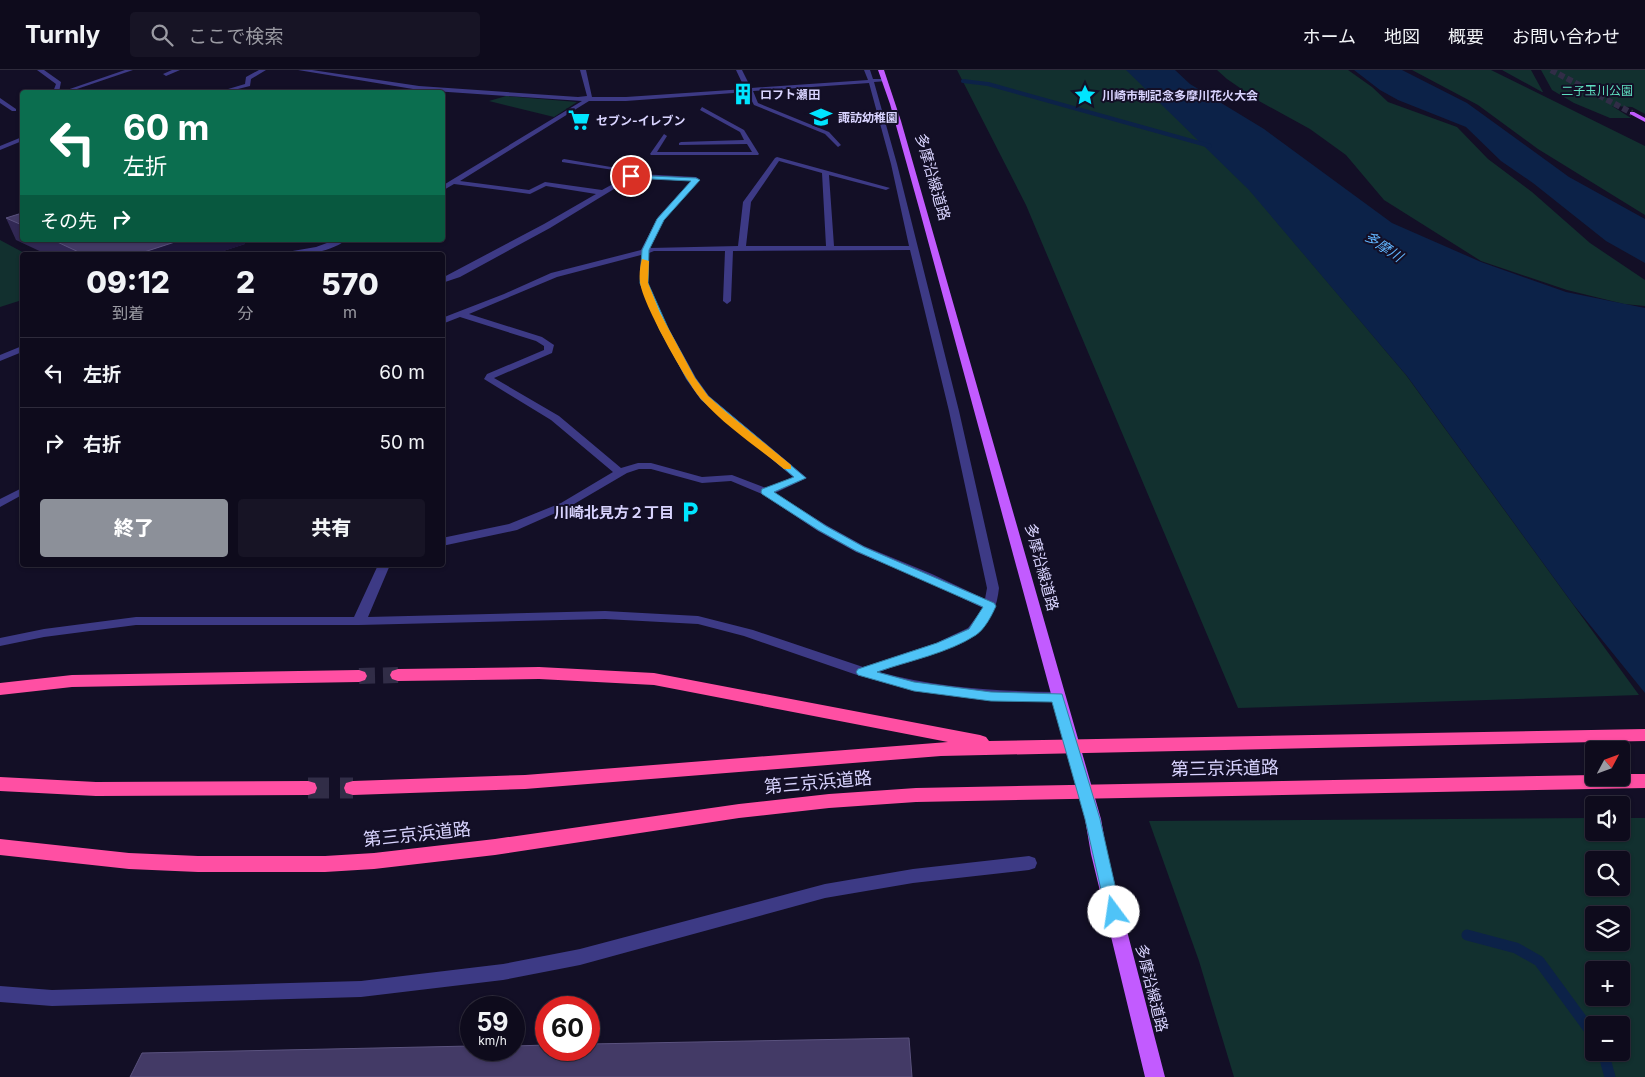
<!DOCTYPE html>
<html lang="ja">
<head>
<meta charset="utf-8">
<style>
	:root { --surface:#0e0b1c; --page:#171425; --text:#f1f3f6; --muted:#9b9ba3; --line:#2e2b3b; --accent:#8c9099 }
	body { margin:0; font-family:Inter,"Noto Sans JP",sans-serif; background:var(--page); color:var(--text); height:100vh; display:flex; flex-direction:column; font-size:19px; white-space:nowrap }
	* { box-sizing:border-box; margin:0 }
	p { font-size:16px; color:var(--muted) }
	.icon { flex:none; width:28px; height:28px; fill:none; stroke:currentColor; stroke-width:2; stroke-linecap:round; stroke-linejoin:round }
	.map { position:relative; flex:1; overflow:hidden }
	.side { position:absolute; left:20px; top:182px; width:425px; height:315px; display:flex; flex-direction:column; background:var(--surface); border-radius:5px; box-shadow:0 1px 4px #0004,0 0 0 1px var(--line) }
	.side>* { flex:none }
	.banner { position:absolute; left:20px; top:20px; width:425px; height:152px; border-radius:5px; box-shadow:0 1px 4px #0004,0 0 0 1px var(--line); background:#0b6e4f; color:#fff; overflow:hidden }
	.needle { width:32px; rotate:49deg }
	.fabs { position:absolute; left:1585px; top:671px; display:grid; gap:10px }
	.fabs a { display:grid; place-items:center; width:45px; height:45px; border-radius:5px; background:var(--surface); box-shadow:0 1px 4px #0004,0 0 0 1px var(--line); font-size:25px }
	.speed { position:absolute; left:460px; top:926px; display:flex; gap:10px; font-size:25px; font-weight:700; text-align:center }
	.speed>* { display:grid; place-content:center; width:65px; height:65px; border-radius:50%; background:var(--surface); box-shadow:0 1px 4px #0004,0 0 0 1px var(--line); line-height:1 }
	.speed small { font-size:12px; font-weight:400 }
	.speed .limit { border:8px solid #d22; background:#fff; color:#111 }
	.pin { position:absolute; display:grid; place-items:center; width:42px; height:42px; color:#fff; margin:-21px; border:2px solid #fff; border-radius:50%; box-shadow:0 1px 5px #0007 }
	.me { position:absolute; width:55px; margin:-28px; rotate:346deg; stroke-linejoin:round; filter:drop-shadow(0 0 4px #0008) }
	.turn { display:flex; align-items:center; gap:18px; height:105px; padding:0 20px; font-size:22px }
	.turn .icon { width:65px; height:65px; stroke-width:2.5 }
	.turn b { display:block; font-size:35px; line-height:42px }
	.then { display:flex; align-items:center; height:48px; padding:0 20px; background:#0003; gap:10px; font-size:19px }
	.eta { display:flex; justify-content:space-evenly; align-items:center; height:85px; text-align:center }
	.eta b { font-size:30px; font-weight:800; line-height:35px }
	.action { display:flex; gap:10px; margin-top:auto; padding:10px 20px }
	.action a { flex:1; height:58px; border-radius:5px; background:var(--accent); color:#fff; font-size:20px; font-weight:800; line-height:58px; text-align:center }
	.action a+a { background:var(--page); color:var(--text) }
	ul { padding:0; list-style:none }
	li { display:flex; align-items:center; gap:15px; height:70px; padding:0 20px; border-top:1px solid var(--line) }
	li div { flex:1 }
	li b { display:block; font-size:19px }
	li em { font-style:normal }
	header { display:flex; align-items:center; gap:30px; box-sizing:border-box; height:70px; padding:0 25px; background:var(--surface); border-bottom:1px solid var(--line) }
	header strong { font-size:24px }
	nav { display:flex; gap:28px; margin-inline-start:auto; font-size:18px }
	.search { width:350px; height:45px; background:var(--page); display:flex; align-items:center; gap:12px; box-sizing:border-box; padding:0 18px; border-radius:5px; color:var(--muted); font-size:19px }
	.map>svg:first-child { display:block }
</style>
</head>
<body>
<header>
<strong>Turnly</strong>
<div class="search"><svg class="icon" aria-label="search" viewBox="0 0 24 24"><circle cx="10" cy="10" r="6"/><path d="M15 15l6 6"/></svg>ここで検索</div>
<nav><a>ホーム</a><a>地図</a><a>概要</a><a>お問い合わせ</a></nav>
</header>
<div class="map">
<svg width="1645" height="1007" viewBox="0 0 1645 1007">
	<rect width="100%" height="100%" fill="#130f26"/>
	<path fill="#12302f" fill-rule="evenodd" d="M957,0H1127L1249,119L1406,305L1639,625L1238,638L1026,135Z
		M1217,0H1348L1372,17L1388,32L1457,57L1488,89L1532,122L1590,173L1645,210V236L1624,234L1567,220L1481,191L1384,130L1346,85L1310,59L1259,31L1227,9Z
		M1412,0H1491L1645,76V145L1538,79L1478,35Z
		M1502,0H1531L1543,22H1542Z
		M1541,0H1645V44L1632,37L1612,36L1631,48H1610L1574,33L1552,20Z
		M506,26L577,32L554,47L489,31Z
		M0,170L28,185H22V230L0,237Z
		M1594,748V762H1621V748H1645V1007H1234L1199,891L1149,751ZM1594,790H1621V818H1594ZM1594,845H1621V872H1594ZM1594,900H1621V928H1594ZM1594,955H1621V982H1594Z"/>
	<path fill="#0c2248" d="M1126,0H1175L1190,14L1264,59L1392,153L1481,192L1566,222L1645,238V623L1573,534L1407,306L1249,120Z
		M1354,0H1402L1467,33L1569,107L1645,149V193L1606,171L1533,113L1501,91L1466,57L1398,30L1380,20Z"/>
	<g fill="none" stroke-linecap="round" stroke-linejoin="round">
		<path stroke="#0c2248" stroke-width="4" d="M963,11L988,14L1210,76"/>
		<path stroke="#0c2248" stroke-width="11" d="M1467,865L1516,878L1539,891L1594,966
			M1603,982L1610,1007"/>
		<path stroke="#312d47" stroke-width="6" stroke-dasharray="6 3" stroke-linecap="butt" d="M1551,0L1632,43"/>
		<path stroke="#312d47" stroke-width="16" stroke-dasharray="16 8" stroke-linecap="butt" d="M359,606L398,605"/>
		<path stroke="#312d47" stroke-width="21" stroke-dasharray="21 11" stroke-linecap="butt" d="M308,718H353"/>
		<path fill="#3d3a85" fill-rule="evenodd" d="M37,0H44L61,12L59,22H53L56,14Z
			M125,0H133L68,22H61Z
			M172,0H180L166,6L163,4Z
			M259,0H266L251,9L250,16L226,22H218L245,14L246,7Z
			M298,0H312L419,16L578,27L587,26L580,0H586L592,27H626L745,19L736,0H742L751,18L868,10L864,0H870L873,9H887V11L874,12L897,94L959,341L999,518C997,536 992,549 979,562C965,577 900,594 879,602C938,618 996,621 1057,622L1062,623L1064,627L1062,631H991L914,621L857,605L744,566L698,554L605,549L359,555H136L44,567L0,576V568L44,559L136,547H354L378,495H390L368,547L605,541L698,546L753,560L863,597L936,573L968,558L983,538L924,510L856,482L818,461L762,424L731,411L702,413L651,399H639L627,403L569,437L517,460L442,476V468L509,454L561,433L613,402L551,350L484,309L487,304L544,280V276L536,271L460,247L442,254V248L504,224L551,203L641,180L658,147L691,111L632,108L550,158L460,207L442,213V208L544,154L596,124L546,116L530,124L454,114L442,121V116L450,111L582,31L419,20ZM869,13L891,94L909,176H834L829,105L886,120L890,118L777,87L775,88L743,132L738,176L650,178L664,150L699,109L696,107L640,104L639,101L633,98L611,97L564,89L562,90V92L633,103L602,120L545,112L529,120L460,111L589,31H626L747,22L754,35L825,64L838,77L841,75L829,62L758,33L753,21ZM779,91L822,103L826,176H746L751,132ZM910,180L949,341L987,518L985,529L932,504L864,476L826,455L775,423L807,408L709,326L696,308L660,243L648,213L649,183L654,181H725L723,231L727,234L731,231L733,181ZM641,185L640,213L652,243L686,309L701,330L793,407L766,418L732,405L702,407L651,393H638L621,398L559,346L494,308L552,283L554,275L542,267L469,244L557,207Z
			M0,28L16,39V41H12L0,33Z
			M702,37L744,60L759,84L758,85H651L650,84L664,64L667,66L657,82H752L747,74L679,75V73L681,72L744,70L740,62L700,40Z
			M22,67V71L0,80V76Z
			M335,170H346C328,184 299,185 277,185L281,183L316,177Z
			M22,276V282L0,291V285Z
			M22,418V425L0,437V429Z
			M1029,786L1035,788L1037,793L1035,798L1029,800L913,813L825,828L580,895L503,910L361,927L52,936L0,932V916L52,920L361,911L503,894L580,879L825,814L913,799Z"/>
		<path fill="#c25bff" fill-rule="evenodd" d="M878,0H884L901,51L1101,749L1107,784L1165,1007H1145L1091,784L1085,749L919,138L890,34Z
			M1630,42H1634L1645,48V52L1630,44Z"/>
		<path fill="#ff4fa3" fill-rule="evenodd" d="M539,597L654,603L980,665L986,667L989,671L1645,659V671L941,686L525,719L353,725L346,723L344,718L346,713L353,711L525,705L948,672L654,615L539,609L398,611L392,609L390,605L392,601L398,599Z
			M359,600L365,602L367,606L365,610L359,612L72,617L0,625V613L72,605Z
			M1621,704H1645V718L916,732L829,738L739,748L495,785L374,799L325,802H198L129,799L0,785V769L129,783L198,786H325L374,783L495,769L739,734L829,724L916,718L1594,705V708H1621Z
			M0,707L96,712L308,711L315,713L317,718L315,723L308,725L96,726L0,721Z"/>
	</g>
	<path fill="#312854" d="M22,143V170H244L245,174L211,185H48L16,170L6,148Z"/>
	<path fill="#1d163a" d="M181,170H244L245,174L211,185H135Z"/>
	<path fill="#433a66" stroke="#5a527e" d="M22,143V155L6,148Z
		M53,170H181L135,185H85Z
		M909,968L912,1007H130L142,983L471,976V980H514V976L546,975V980H589V974Z"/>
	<path fill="#4fc3f7" stroke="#337fa1" d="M629,105L696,108L700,110L664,150L649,180L648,213L669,260L695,308L708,326L806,408L774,422L826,456L864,477L994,533L996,536C992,545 985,559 976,565C949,583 908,591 877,602L914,612L991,622L1062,624L1100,749L1121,842L1119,846L1114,848L1108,846L1106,842L1085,749L1052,632L991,631L914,621L858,605L856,602L858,599L937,573L969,559L983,537L856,481L818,460L762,424L761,422L762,419L794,407L702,330L687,309L660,260L640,213L642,180L657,149L691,111L631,108H629Z"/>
	<path fill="#f59e0b" d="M642,189L649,191L648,213L660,243L695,308L708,326L726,342L791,395V399H784C757,377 725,356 702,330C687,313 642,233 640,212C639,205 640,196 642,189Z"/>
	<defs>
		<g id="building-bare" transform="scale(1.725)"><path d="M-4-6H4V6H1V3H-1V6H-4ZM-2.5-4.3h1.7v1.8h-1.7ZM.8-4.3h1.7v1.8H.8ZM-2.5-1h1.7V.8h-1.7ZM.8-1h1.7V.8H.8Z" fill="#00e5ff" stroke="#130f26" stroke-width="2.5" paint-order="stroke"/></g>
		<g id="sight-bare" transform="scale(1.725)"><path d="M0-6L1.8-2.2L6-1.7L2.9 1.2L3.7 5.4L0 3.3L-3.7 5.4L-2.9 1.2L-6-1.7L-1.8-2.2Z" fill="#00e5ff" stroke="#130f26" stroke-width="2.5" paint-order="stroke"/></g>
		<g id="school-bare" transform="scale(1.725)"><path d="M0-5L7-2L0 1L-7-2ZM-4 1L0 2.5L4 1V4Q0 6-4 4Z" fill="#00e5ff" stroke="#130f26" stroke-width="2.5" paint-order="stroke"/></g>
		<g id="supermarket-bare" transform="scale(1.725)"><path d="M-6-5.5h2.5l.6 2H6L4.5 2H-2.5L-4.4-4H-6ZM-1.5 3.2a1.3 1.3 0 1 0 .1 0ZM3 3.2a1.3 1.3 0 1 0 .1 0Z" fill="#00e5ff" stroke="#130f26" stroke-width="2.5" paint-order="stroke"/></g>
		<g id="parking-bare" transform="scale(1.725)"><path d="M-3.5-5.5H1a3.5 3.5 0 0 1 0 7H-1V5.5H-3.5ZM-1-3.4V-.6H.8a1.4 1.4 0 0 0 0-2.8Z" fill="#00e5ff" stroke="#130f26" stroke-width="2.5" paint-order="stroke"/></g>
	</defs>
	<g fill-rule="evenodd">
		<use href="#building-bare" x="743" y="24"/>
		<use href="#sight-bare" x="1085" y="25"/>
		<use href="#school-bare" x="821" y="47"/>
		<use href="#supermarket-bare" x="579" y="50"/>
		<use href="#parking-bare" x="690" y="442"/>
	</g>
	<g text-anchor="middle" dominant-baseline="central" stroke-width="4" stroke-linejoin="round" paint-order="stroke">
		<g font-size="12" fill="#5fe0c0" stroke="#130f26">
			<text x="1597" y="20">二子玉川公園</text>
		</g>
		<g font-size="12" font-weight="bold" fill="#d9d4ff" stroke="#130f26" text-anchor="start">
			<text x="760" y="24">ロフト瀬田</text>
			<text x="1102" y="25">川崎市制記念多摩川花火大会</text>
			<text x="838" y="47">諏訪幼稚園</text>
			<text x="596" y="50">セブン-イレブン</text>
		</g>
		<g font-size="14" font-style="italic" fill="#62b6ff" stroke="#130f26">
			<text transform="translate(1384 176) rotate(34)">多摩川</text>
		</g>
		<g font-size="15" fill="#d9d4ff" stroke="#130f26">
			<text transform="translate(933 107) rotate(74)">多摩沿線道路</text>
			<text transform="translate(1042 497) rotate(75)">多摩沿線道路</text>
			<text transform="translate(1152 918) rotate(76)">多摩沿線道路</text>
		</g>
		<g font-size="15" font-weight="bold" fill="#d9d4ff" stroke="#130f26" text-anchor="end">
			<text x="674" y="442">川崎北見方２丁目</text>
		</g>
		<g font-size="18" fill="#d9d4ff" stroke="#130f26">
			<text transform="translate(1225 698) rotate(-1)">第三京浜道路</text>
			<text transform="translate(818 712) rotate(-5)">第三京浜道路</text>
			<text transform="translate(417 764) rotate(-6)">第三京浜道路</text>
		</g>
	</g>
</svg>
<div class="fabs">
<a><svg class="needle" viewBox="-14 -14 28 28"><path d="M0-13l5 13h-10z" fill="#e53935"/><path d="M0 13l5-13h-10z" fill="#9b9ba3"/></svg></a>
<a><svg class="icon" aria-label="sound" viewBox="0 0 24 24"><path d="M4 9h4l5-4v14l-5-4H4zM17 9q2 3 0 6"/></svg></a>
<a><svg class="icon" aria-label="search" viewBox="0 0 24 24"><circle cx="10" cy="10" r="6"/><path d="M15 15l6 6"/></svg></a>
<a><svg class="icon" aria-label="layers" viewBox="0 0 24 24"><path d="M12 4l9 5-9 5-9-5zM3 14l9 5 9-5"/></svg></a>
<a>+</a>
<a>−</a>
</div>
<div class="speed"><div>59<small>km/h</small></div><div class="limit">60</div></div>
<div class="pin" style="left:631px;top:106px;background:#d93025"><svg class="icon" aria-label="arrive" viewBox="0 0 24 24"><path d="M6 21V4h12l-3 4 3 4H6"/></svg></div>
<svg class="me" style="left:1114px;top:842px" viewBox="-20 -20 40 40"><circle r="19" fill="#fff"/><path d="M0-13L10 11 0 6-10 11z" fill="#4fc3f7"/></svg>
<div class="banner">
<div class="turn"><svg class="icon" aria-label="left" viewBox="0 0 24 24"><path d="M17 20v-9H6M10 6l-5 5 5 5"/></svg><div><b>60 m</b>左折</div></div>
<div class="then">その先<svg class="icon" aria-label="right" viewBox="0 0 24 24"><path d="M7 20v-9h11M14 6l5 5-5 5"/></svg></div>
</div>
<section class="side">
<div class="eta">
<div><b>09:12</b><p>到着</p></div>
<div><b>2</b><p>分</p></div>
<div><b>570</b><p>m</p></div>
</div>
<ul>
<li><svg class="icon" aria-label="left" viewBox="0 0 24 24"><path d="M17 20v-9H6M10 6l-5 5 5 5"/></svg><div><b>左折</b></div><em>60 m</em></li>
<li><svg class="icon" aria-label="right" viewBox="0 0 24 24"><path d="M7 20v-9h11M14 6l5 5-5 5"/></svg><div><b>右折</b></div><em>50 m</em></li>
</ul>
<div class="action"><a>終了</a><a>共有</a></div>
</section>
</div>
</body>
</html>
